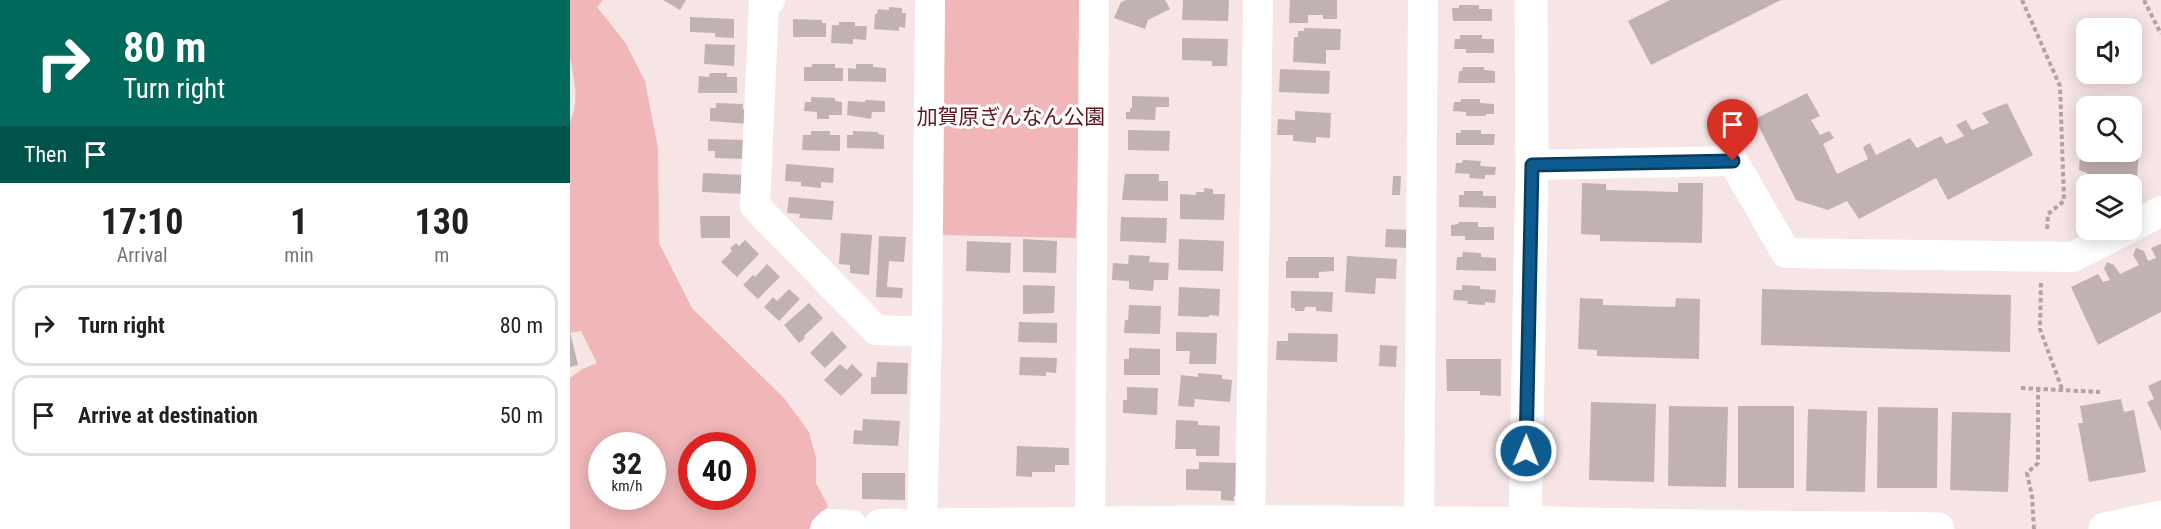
<!DOCTYPE html>
<html lang="en">
<head>
<meta charset="utf-8">
<style>
	:root { --surface:#fff; --page:#f6f6f6; --text:#202124; --muted:#757577; --line:#e0e0e0 }
	body { margin:0; font-family:"Roboto Condensed","Noto Sans JP",sans-serif; background:var(--page); color:var(--text); height:100vh; display:flex; flex-direction:column; font-size:22px; white-space:nowrap }
	* { box-sizing:border-box; margin:0 }
	p { font-size:20px; color:var(--muted) }
	.icon { flex:none; width:33px; height:33px; fill:none; stroke:currentColor; stroke-width:2; stroke-linecap:round; stroke-linejoin:round }
	.map { position:relative; flex:1; overflow:hidden }
	.side { display:flex; flex-direction:column; background:var(--surface); width:570px }
	.side>* { flex:none }
	.guide { background:#00695c; color:#fff; overflow:hidden }
	.controls { position:absolute; left:1506px; top:18px; display:grid; gap:12px }
	.controls a { display:grid; place-items:center; width:66px; height:66px; border-radius:12px; background:var(--surface); box-shadow:0 3px 15px #0003; font-size:30px }
	.speed { position:absolute; left:18px; top:432px; display:flex; gap:12px; font-size:30px; font-weight:700; text-align:center }
	.speed>* { display:grid; place-content:center; width:78px; height:78px; border-radius:50%; background:var(--surface); box-shadow:0 3px 15px #0003; line-height:1 }
	.speed small { font-size:15px; font-weight:400 }
	.speed .limit { border:9px solid #d22; background:#fff; color:#111 }
	.pin { position:absolute; display:grid; place-items:center; width:51px; height:51px; color:#fff; margin:-62px -26px; border-radius:50% 50% 50% 0; rotate:-45deg; box-shadow:0 0 6px #0007 }
	.pin .icon { rotate:45deg }
	.me { position:absolute; width:66px; margin:-33px; rotate:1deg; stroke-linejoin:round; filter:drop-shadow(0 0 4px #0008) }
	.turn { display:flex; align-items:center; gap:21px; height:126px; padding:0 24px; font-size:27px }
	.turn .icon { width:78px; height:78px; stroke-width:2.5 }
	.turn b { display:block; font-size:42px; line-height:51px }
	.then { display:flex; align-items:center; height:57px; padding:0 24px; background:#0003; gap:12px; font-size:22px }
	.eta { display:flex; justify-content:space-evenly; align-items:center; height:102px; text-align:center }
	.eta b { font-size:36px; font-weight:700; line-height:42px }
	ul { padding:0; list-style:none }
	li { display:flex; align-items:center; gap:18px; height:81px; margin:0 12px 9px; padding:0 12px; border:3px solid var(--line); border-radius:18px }
	li div { flex:1 }
	li b { display:block; font-size:22px }
	li em { font-style:normal }
	main { display:flex; flex:1; min-height:0 }
	.map>svg:first-child { display:block }
</style>
</head>
<body>
<main>
<section class="side">
<div class="guide">
<div class="turn"><svg class="icon" aria-label="right" viewBox="0 0 24 24"><path d="M7 20v-9h11M14 6l5 5-5 5"/></svg><div><b>80 m</b>Turn right</div></div>
<div class="then">Then<svg class="icon" aria-label="arrive" viewBox="0 0 24 24"><path d="M6 21V4h12l-3 4 3 4H6"/></svg></div>
</div>
<div class="eta">
<div><b>17:10</b><p>Arrival</p></div>
<div><b>1</b><p>min</p></div>
<div><b>130</b><p>m</p></div>
</div>
<ul>
<li><svg class="icon" aria-label="right" viewBox="0 0 24 24"><path d="M7 20v-9h11M14 6l5 5-5 5"/></svg><div><b>Turn right</b></div><em>80 m</em></li>
<li><svg class="icon" aria-label="arrive" viewBox="0 0 24 24"><path d="M6 21V4h12l-3 4 3 4H6"/></svg><div><b>Arrive at destination</b></div><em>50 m</em></li>
</ul>
</section>
<div class="map">
<svg width="1591" height="529" viewBox="0 0 1591 529">
	<rect width="100%" height="100%" fill="#f7e5e6"/>
	<path fill="#f0b6b8" fill-rule="evenodd" d="M0,0H33L27,7L55,42L75,81L88,148L89,243L122,308L214,398L239,432L246,458V483L258,506L239,529H0V378L12,369L27,363L11,331L0,333V122C10,100 4,80 0,57C0,39 0,18 0,0ZM32,446H82V496H32ZM122,446H172V496H122Z
		M375,0H513L506,238L371,235Z"/>
	<path fill="#c2b1b1" d="M93,0H116L110,10Z
		M556,0H595L600,9L578,20L575,29L544,18L551,2Z
		M613,0H659L658,21L612,20Z
		M720,0H767V19H753V15H738V23H719Z
		M1100,0H1211L1081,65L1058,21Z
		M889,5H909V9H922V21H883L882,8H889Z
		M319,7L332,8V13H336L335,28L329,27V31L304,29L305,14H307L308,9L319,10Z
		M120,17L164,19V38L145,37V33L120,32Z
		M223,19L252,20V23H256V37H223Z
		M269,22H285V26H297L296,40L283,39V44L261,43L262,25H269Z
		M734,28L771,29L770,50H756V64L723,62L724,37H728V31H734Z
		M890,35H912V39H924V53H896V49H884L885,39H890Z
		M612,38L658,39L657,66H642V61L612,60Z
		M135,44L165,45L164,66L134,64Z
		M242,64H265V68H273V81H234V67H242Z
		M286,64H303V67L316,68V82L278,81V68L286,69Z
		M893,67H914V70L925,71V83H888L889,71H892Z
		M710,69L760,71L759,94L709,92Z
		M140,73H157V77H167V93H128L129,76L139,77Z
		M1237,93L1250,116L1241,120L1250,135L1259,131L1264,138L1253,144L1267,174L1298,159L1293,147L1300,143L1306,155L1340,138L1347,148L1371,136L1376,144L1394,136L1386,125L1396,120L1402,130L1419,123L1412,113L1437,103L1463,155L1378,200L1366,178L1289,219L1277,201L1258,210L1226,200L1185,119Z
		M562,96L599,97V107H586L585,120L556,119V112H560V108H562Z
		M241,97L265,98V101L272,102V115H259V119H247V112L234,111L235,102H241Z
		M891,99H910V103L924,104V114H916V116H896V112L883,111L884,102H891Z
		M295,100L315,101V112H302L301,119L277,115L278,101L295,102Z
		M146,103L173,104V109H179L178,124L140,121V108H146Z
		M1513,110L1516,111V152H1562V114L1572,115L1567,177L1532,184H1516L1517,173L1509,170Z
		M725,111L761,113L760,138L746,137V143L723,141V135H707L708,119L725,120Z
		M558,130L600,131L599,151L558,150Z
		M891,130H911V134H925L924,145H886V133H891Z
		M241,131H260V135H270V151L232,150L233,135H241Z
		M283,131L308,132V134L314,135V149L277,148V135H283Z
		M138,139L177,140V159L145,158V151H138Z
		M893,160L911,161L910,166L926,167L925,175H915V179L899,178L900,174L885,173L886,163H892Z
		M216,164L264,168L263,183L251,182V188L231,186V182L215,181Z
		M133,173L175,175L174,194L132,192Z
		M555,174H589V181H598V201L552,200Z
		M823,176H831L830,195H822Z
		M1012,183L1036,184V190L1108,192V183H1133L1132,243L1030,241V235L1011,234Z
		M634,188L643,189V194H655L654,220L610,219V194L626,195V192H634Z
		M894,191H913V196H926V208L889,207V195H894Z
		M219,197L264,201L262,220L229,218L230,214L217,213Z
		M130,216H160V238H131Z
		M551,217L597,218L596,243L550,241Z
		M889,222H908V227H924V240H895V236H881V225L888,224Z
		M816,229L839,230V248L815,247Z
		M271,233L302,235L299,275L280,273V265L269,264Z
		M309,236L336,237L334,262L319,261L317,287L333,288L332,298L306,297Z
		M453,239L487,241L486,273L453,272Z
		M609,239L654,241L653,271L608,270Z
		M175,240L189,254L167,277L151,262L162,251L160,248L166,243L169,246Z
		M397,241L441,243L440,273L396,271Z
		M1591,244V312L1528,345L1501,287L1528,274L1533,282L1540,280L1534,269L1537,262L1544,265L1550,274L1569,265L1563,255L1566,248L1574,251L1578,261L1586,258L1581,248Z
		M893,252L911,253V257L926,258V271L886,270L887,257H892Z
		M559,255L580,256L579,262L599,263L598,280H584L583,291L559,289V281L542,280L543,263L558,264Z
		M777,256L827,259L826,279L806,278L805,294L775,292Z
		M718,257H764V271L749,272V278H716V261H718Z
		M197,264L210,277L188,299L173,285L183,275L185,277Z
		M453,285L485,286L484,313L453,314Z
		M892,285L910,286V289L926,290L925,303L915,302V305L897,304L898,301L883,300L884,290H892Z
		M609,287L650,289L649,316L639,315V317L608,316Z
		M219,289L230,299L209,321L194,307L203,297L207,301Z
		M1192,289L1441,295L1440,352L1191,345Z
		M721,291L763,292L762,312L746,311V307H735L734,311H725V308H721Z
		M1010,298L1033,299V305L1105,307L1106,298L1130,299L1129,359L1027,356V350L1008,349Z
		M239,303L253,318L234,336L235,338L229,343L214,325Z
		M559,305L591,306L590,334L554,333L555,320H558Z
		M449,322L487,323V343L448,342Z
		M262,331L277,347L255,368L240,353Z
		M0,332L8,365L0,367Z
		M606,332L647,333L646,364H619L620,351H606Z
		M718,333L768,334L767,362L706,360L707,341H718Z
		M810,345L827,346L826,367L809,366Z
		M559,348L590,349V375H554V359H559Z
		M450,357L487,358L486,373L476,372V376L449,375Z
		M876,359H931V396L910,395V391H877Z
		M307,362L338,363L337,394H301V377H306Z
		M270,364L277,370L282,364L293,375L271,396L254,380Z
		M628,373L652,375V379L662,380L660,402L625,399L624,407L608,406L611,375L628,377Z
		M1591,380V431L1577,402L1584,399L1578,386Z
		M557,387L588,388L587,415L553,413V400H557Z
		M1551,399L1554,412L1564,410L1576,472L1519,482L1508,423H1513L1510,406Z
		M1021,402L1086,404L1084,482L1019,480Z
		M1099,406L1158,407L1156,487L1098,486Z
		M1168,406H1224V488H1168Z
		M1308,407L1368,408L1367,488H1307Z
		M1238,409L1297,411L1295,492L1236,491Z
		M1382,412L1441,413L1438,492L1380,490Z
		M293,419L330,421L328,446L283,444L284,430L292,431Z
		M606,420L628,421V425L650,426L649,456H626V449H605Z
		M447,446L499,448V465H485V472H462V477L446,476Z
		M629,462L669,463L668,496H664V501L651,500V491L616,490V469H629Z
		M292,473H335V500L292,499Z"/>
	<g fill="none" stroke-linecap="round" stroke-linejoin="round">
		<path stroke="#b1a3a4" stroke-width="4" stroke-dasharray="4.5 3" stroke-linecap="butt" d="M1452,0L1490,86L1494,201L1478,214L1477,231
			M1574,0L1591,34
			M1471,283L1470,329L1492,389
			M1451,388L1530,392
			M1464,529L1462,496L1457,473L1468,463V389"/>
		<path stroke="#fff" stroke-width="30" d="M200,0L194,1L185,206L306,330L357,332
			M962,165L1163,161L1216,253L1503,257L1556,230
			M1562,227L1591,211
			M310,524L680,520L954,522
			M255,529L260,524L282,525
			M348,529L352,522L357,332L360,0
			M520,529L524,0
			M678,529L680,520L688,0
			M849,529L853,0"/>
		<path stroke="#fff" stroke-width="33" d="M954,522C1092,527 1230,527 1368,529
			M955,529L962,165L961,0
			M1535,529L1591,517"/>
	</g>
	<g fill="none" stroke-linecap="round" stroke-linejoin="round">
		<g stroke="#093c5d" stroke-width="15">
			<path id="route" d="M956,451L962,165L1163,161"/>
		</g>
		<use href="#route" stroke="#0e5c8f" stroke-width="10"/>
	</g>
	<g text-anchor="middle" dominant-baseline="central" stroke-width="6" stroke-linejoin="round" paint-order="stroke">
		<g font-size="21" fill="#611521" stroke="#fff">
			<text x="441" y="117">加賀原ぎんなん公園</text>
		</g>
	</g>
</svg>
<div class="controls">
<a><svg class="icon" aria-label="sound" viewBox="0 0 24 24"><path d="M4 9h4l5-4v14l-5-4H4zM17 9q2 3 0 6"/></svg></a>
<a><svg class="icon" aria-label="search" viewBox="0 0 24 24"><circle cx="10" cy="10" r="6"/><path d="M15 15l6 6"/></svg></a>
<a><svg class="icon" aria-label="layers" viewBox="0 0 24 24"><path d="M12 4l9 5-9 5-9-5zM3 14l9 5 9-5"/></svg></a>
</div>
<div class="speed"><div>32<small>km/h</small></div><div class="limit">40</div></div>
<div class="pin" style="left:1163px;top:161px;background:#d93025"><svg class="icon" aria-label="arrive" viewBox="0 0 24 24"><path d="M6 21V4h12l-3 4 3 4H6"/></svg></div>
<svg class="me" style="left:956px;top:451px" viewBox="-20 -20 40 40"><circle r="17" fill="#0e5c8f" stroke="#fff" stroke-width="3"/><path d="M0-11L8 9 0 5-8 9z" fill="#fff"/></svg>
</div>
</main>
</body>
</html>
